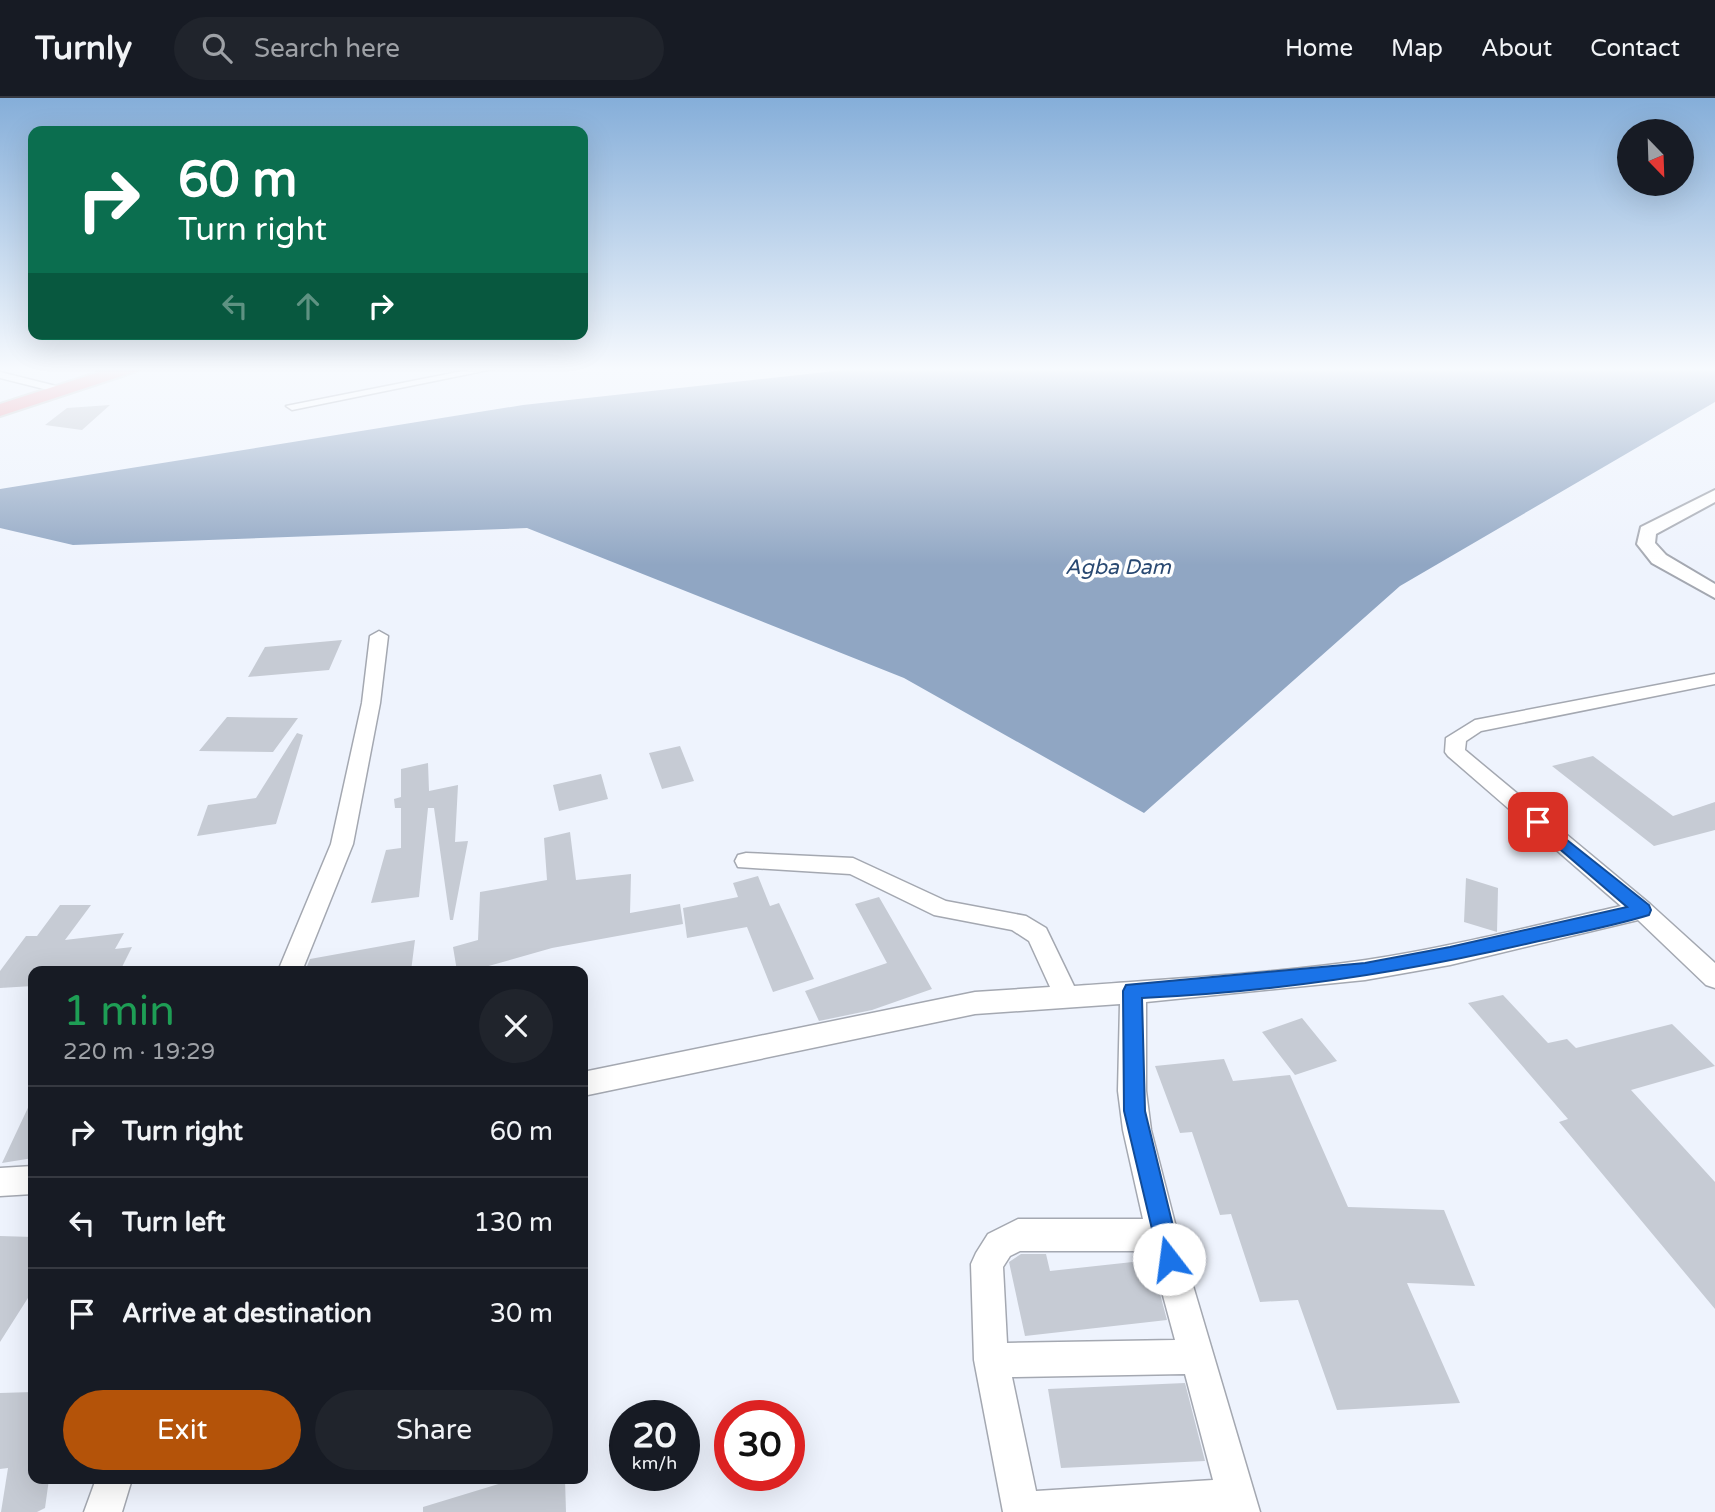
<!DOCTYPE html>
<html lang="en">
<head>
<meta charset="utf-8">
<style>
	:root { --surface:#171b24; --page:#20242c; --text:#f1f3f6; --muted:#9ea1a6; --line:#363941; --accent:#b45309 }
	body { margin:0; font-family:"Varela Round",sans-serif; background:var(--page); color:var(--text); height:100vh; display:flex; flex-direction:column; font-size:26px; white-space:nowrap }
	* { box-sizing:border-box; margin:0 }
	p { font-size:23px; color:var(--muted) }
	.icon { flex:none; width:38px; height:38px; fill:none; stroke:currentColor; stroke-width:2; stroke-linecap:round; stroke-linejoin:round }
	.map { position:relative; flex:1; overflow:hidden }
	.details { position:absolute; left:28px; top:868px; width:560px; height:518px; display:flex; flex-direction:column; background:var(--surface); border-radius:14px; box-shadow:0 7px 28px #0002 }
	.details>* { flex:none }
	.guide { position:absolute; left:28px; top:28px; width:560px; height:214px; border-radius:14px; box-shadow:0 7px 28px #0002; background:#0b6e4f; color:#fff; overflow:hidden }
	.needle { width:46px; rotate:157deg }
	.controls { position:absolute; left:1617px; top:21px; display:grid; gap:14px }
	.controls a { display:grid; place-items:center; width:77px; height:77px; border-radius:50%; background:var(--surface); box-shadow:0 7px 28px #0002; font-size:35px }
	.speed { position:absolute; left:609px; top:1302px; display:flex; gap:14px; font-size:35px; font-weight:700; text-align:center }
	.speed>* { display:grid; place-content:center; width:91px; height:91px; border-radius:50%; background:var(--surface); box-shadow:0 7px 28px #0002; line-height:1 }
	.speed small { font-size:18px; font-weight:400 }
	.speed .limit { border:10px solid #d22; background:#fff; color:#111 }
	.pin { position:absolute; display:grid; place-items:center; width:60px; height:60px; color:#fff; margin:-30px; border-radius:14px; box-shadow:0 4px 10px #0006 }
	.me { position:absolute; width:77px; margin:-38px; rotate:345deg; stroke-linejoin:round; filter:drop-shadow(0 0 5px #0008) }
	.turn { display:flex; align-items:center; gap:24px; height:147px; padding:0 35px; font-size:32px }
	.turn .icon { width:91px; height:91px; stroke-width:2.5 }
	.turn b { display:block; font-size:49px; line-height:60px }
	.lanes { display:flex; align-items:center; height:66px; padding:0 35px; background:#0003; justify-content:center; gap:35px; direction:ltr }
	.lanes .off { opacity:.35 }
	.round { display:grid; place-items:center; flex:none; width:74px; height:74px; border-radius:37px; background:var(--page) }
	.overview { display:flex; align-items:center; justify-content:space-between; height:119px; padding:0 35px }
	h1 { font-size:42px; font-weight:600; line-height:52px; color:#1e9e55 }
	.action { display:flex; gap:14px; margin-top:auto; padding:14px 35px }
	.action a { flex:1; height:80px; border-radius:42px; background:var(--accent); color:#fff; font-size:28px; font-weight:600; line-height:80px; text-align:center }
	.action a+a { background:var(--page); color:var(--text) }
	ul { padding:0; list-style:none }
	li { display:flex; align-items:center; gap:21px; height:91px; padding:0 35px; border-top:2px solid var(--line) }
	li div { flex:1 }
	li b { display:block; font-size:26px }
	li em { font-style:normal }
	header { display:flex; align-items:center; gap:42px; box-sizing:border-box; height:98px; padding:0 35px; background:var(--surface); border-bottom:2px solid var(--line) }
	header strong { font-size:33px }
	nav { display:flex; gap:38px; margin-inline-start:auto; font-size:24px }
	.search { width:490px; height:63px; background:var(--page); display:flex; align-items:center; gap:18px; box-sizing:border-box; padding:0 24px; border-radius:38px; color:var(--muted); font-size:26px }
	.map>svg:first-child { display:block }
</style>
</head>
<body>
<header>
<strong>Turnly</strong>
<div class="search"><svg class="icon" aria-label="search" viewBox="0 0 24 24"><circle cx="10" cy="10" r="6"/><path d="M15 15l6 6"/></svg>Search here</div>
<nav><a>Home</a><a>Map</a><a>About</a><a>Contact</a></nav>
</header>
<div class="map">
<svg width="1715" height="1414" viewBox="0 0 1715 1414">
	<rect width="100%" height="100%" fill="#eef3fd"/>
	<path fill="#90a6c3" d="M871,269H1715V304L1400,488L1144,715L904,580L527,430L73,447L0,430V391L523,307Z"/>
	<path fill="#c6cbd4" d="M110,307L82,332L45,327L67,310Z
		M342,542L329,572L248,579L265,549Z
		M227,619L298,620L273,654L199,653Z
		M297,635L303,637L276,726L197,738L208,707L256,700Z
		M680,648L694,683L662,691L649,655Z
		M1593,658L1673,718L1715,704V732L1654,748L1552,668Z
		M428,665L429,693L458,687L455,744L468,743L453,822H450L434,710H428L419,799L371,805L386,752L401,750V710H395L394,701L401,699V671Z
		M601,676L608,701L559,713L553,687Z
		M570,734L576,782L631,776L630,815L680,806L683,826L552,850L485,869V873H457L453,849L478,842L480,794L547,782L544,740Z
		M758,778L770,808L779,805L814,881L773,894L747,829L687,840L683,810L738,799L733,785Z
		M1466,780L1498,790L1497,834L1464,824Z
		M879,799L932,891L872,912L819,923L805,893L887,865L855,806Z
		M60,807H91L65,842L124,835L115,851L132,849L120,873H33V888L0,890V873L26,838H37Z
		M415,842L411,873H305L310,861Z
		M1503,897L1548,945L1567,941L1576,950L1672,926L1715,968L1631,992L1715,1084V1211L1559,1024L1568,1021L1468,905Z
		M1302,920L1337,963L1295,977L1262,934Z
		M1224,961L1233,983L1290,977L1348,1109L1444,1112L1475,1188L1407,1185L1460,1305L1337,1312L1298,1202L1260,1204L1231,1116L1220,1117L1192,1034L1180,1035L1155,968Z
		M33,999V1060L2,1065Z
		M0,1138L33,1139V1192L0,1244Z
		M1021,1156H1046L1050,1173L1151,1162L1167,1222L1025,1238L1009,1164Z
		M1185,1285L1205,1363L1061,1370L1048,1291Z
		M33,1294V1381H49L45,1410L37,1414H1L8,1370L0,1371V1295Z
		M515,1381H565L566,1414H423V1409Z"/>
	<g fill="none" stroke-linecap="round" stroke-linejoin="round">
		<g stroke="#a4a8b1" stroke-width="3">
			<path id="minor" d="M483,269H503L292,312L286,308Z
				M0,274L64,290L66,292L60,295L0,280Z
				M379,533L388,538L380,605L353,746L302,873H278L331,746L362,605L370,538Z
				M1715,576V586L1481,633L1466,643L1465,652L1650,806L1715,865V890L1706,887L1638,822L1450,867L1365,882L1146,904V993L1151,1032L1178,1137L1260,1414H1003L974,1262L971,1166L976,1155L988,1136L1018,1121H1143L1123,1032L1118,993L1120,906L975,916L583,998V974L975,894L1050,889L1029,843L1012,832L934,817L850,776L738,769L735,763L738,757L746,755L853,760L946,803L1026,818L1046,830L1074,888C1171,881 1269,876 1366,862C1452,849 1537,827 1621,808L1448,658L1445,654L1446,640L1475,622ZM1020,1153H1151L1175,1242L1007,1245L1003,1169L1010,1158ZM1185,1276L1213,1382L1036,1393L1012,1279Z
				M33,1068V1096L0,1098V1070Z
				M96,1381H132L122,1414H84Z"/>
		</g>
		<g stroke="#a4a8b1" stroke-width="4">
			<path id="tertiary" d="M1715,392V404L1656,436L1655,445L1666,457L1715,486V500L1652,465L1637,446L1641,429Z"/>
		</g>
		<g stroke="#cfd0d0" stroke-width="4">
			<path id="primary" d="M115,269H140L137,273L0,318V306Z"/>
		</g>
		<use href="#minor" fill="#fff" fill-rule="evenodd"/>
		<use href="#tertiary" fill="#fff" fill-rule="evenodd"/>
		<use href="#primary" fill="#ee9aa4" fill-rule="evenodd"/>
	</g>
	<linearGradient id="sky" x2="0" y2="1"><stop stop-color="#85aed9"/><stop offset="0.58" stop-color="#f7fafe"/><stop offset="1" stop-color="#f7fafe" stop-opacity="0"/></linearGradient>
	<rect width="1715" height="467" fill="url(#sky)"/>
	<path fill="#1a73e8" stroke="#114b97" stroke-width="2" d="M1538,719L1649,807L1651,812L1649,817C1613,828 1576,835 1539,843C1408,874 1277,894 1142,900L1145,1013L1181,1161L1177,1169L1169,1173L1161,1169L1124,1013L1123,893L1126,887L1365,865L1450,849L1627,809L1533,728L1530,724Z"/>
	<g text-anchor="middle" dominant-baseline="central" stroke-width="7" stroke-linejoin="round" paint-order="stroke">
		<g font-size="21" font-style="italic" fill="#294972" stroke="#fff">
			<text x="1118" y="469">Agba Dam</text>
		</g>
	</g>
</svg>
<div class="controls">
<a><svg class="needle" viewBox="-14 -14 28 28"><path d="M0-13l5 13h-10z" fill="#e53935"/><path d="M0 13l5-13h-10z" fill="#9ea1a6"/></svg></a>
</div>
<div class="speed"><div>20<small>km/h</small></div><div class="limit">30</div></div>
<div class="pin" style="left:1538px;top:724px;background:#d93025"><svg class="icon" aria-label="arrive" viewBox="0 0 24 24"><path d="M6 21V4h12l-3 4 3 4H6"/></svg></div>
<svg class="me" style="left:1169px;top:1161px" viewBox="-20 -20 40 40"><circle r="19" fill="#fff"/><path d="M0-13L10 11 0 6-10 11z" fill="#1a73e8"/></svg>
<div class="guide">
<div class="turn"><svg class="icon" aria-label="right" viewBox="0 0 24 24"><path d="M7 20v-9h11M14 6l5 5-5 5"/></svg><div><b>60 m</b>Turn right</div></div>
<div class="lanes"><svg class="icon off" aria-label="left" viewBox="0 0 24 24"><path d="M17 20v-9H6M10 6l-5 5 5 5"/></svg><svg class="icon off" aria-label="ahead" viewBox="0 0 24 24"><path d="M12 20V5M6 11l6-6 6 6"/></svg><svg class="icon" aria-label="right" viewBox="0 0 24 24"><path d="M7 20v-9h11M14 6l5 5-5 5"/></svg></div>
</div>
<section class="details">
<div class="overview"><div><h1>1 min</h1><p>220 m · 19:29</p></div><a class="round"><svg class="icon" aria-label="close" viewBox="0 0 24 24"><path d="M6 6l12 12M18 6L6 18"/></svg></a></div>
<ul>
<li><svg class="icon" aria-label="right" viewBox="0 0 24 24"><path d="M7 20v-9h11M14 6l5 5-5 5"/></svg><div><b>Turn right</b></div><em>60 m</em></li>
<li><svg class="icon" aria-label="left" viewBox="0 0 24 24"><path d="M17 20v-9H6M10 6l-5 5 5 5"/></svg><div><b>Turn left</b></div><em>130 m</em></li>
<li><svg class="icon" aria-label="arrive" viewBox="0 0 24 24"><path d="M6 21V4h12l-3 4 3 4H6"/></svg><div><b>Arrive at destination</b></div><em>30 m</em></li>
</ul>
<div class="action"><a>Exit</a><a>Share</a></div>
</section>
</div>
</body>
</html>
